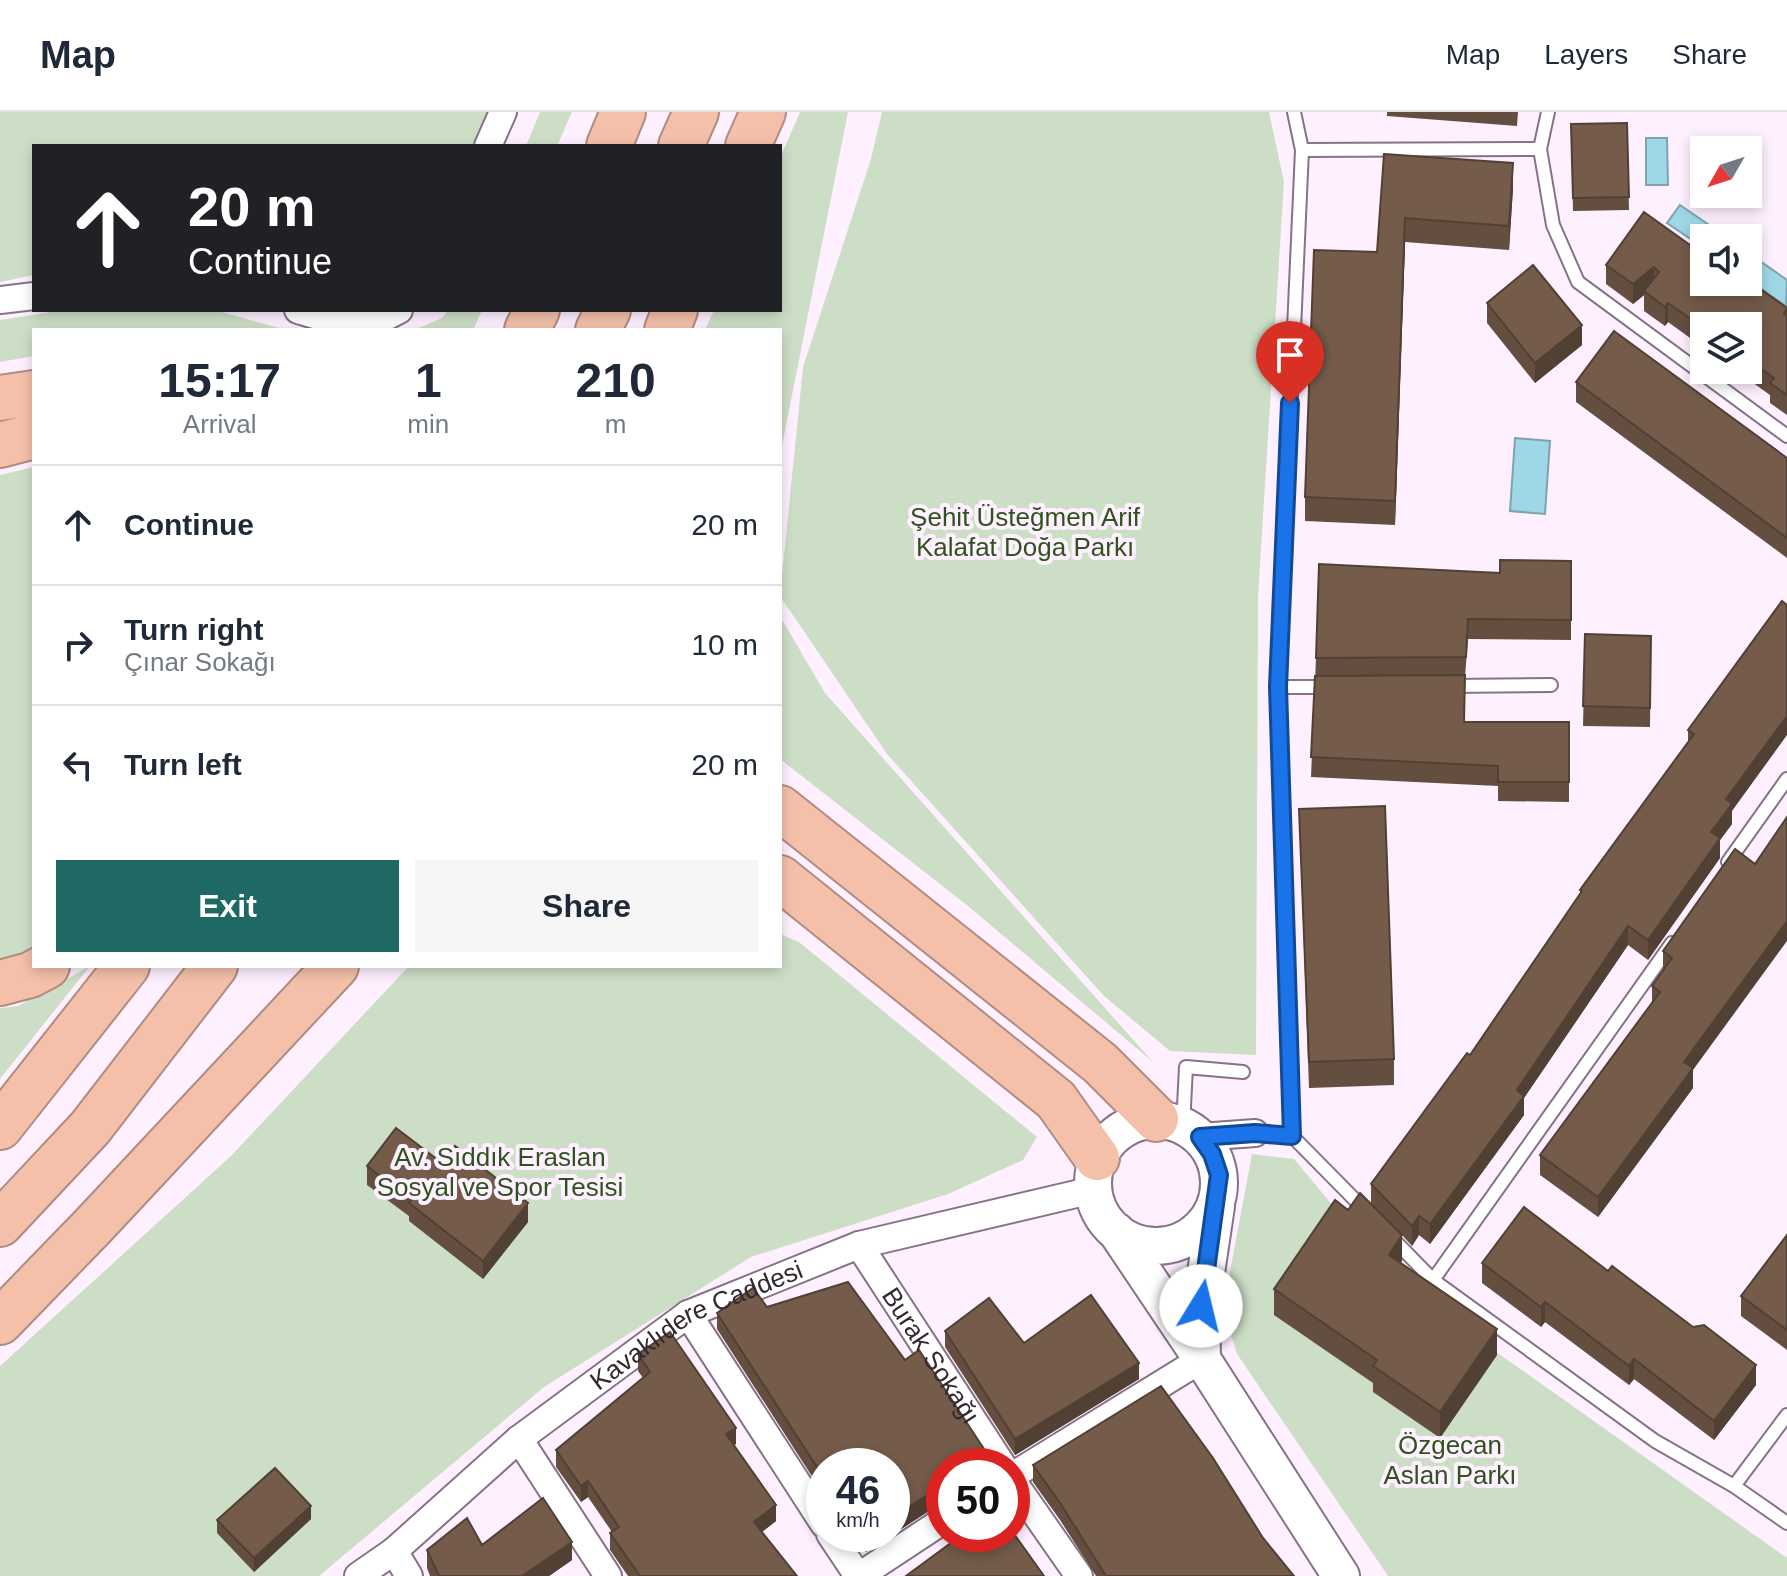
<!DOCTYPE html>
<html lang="en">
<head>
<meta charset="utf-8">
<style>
	:root { --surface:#fff; --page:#f6f6f7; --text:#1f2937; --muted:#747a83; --line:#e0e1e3; --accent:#1e6964 }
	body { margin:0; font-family:Arial,sans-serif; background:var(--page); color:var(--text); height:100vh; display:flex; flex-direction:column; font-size:30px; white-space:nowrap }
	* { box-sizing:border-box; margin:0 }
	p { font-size:26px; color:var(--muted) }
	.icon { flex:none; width:44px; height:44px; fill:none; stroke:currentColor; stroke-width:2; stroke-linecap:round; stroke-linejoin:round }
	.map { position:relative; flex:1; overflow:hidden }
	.drawer { position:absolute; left:32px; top:216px; width:750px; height:640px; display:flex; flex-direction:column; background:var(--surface); border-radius:0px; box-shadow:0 4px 12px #0003 }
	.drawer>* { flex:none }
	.banner { position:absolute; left:32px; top:32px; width:750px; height:168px; border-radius:0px; box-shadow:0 4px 12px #0003; background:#202124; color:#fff; overflow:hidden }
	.needle { width:52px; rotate:231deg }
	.tools { position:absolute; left:1690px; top:24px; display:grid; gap:16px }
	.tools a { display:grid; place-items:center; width:72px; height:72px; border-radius:0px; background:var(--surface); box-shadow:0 4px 12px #0003; font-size:40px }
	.speed { position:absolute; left:806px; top:1336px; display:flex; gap:16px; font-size:40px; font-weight:700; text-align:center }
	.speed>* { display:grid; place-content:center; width:104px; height:104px; border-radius:50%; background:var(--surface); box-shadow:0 4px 12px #0003; line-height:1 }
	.speed small { font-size:20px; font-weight:400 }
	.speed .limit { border:12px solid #d22; background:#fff; color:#111 }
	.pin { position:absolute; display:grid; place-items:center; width:68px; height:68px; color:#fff; margin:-82px -34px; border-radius:50% 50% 50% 0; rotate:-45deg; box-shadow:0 0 8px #0007 }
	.pin .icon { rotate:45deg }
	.me { position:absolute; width:88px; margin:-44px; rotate:9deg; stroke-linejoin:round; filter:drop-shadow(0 0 6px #0008) }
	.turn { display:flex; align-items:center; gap:28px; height:168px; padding:0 24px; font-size:36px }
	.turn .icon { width:104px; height:104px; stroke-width:2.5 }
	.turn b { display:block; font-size:56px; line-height:68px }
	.eta { display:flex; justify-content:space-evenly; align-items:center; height:136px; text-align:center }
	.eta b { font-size:48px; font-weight:700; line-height:56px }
	.primary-button { display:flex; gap:16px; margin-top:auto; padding:16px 24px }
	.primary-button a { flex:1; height:92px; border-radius:0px; background:var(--accent); color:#fff; font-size:32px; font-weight:700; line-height:92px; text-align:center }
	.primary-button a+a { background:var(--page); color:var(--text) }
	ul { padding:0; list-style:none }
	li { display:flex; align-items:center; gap:24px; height:120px; padding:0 24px; border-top:2px solid var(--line) }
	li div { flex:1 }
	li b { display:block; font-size:30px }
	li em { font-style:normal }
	header { display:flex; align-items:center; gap:48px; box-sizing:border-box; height:112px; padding:0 40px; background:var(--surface); border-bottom:2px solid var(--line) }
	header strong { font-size:38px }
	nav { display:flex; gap:44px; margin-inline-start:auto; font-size:28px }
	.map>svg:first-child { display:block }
</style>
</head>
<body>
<header>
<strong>Map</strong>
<nav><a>Map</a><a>Layers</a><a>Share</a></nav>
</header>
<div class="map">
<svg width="1787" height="1464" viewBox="0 0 1787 1464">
	<rect width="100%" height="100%" fill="#fff0ff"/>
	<path fill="#cddec6" d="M0,0H489L476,34H34V163L0,170Z
		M540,0H572L557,34H526Z
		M800,0H848L780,344V218H705L714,198H780V46Z
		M882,0H1269L1284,70L1258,485L1256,943L1170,939L1104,884L887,642L780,484L803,255L871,47Z
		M214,198L287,218H34V244L0,250V208L64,198Z
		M448,198H482L473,218H414L442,206Z
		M34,355V835L0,850V363Z
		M780,504L825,581L1153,950L968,794L780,647Z
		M780,822L799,830L1037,1025L1023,1048L948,1082L751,1145L544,1275L319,1464H0V1254L231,1044L409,854H780Z
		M90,854L0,967V896L18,894Z
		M1252,1042L1294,1047L1395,1168L1787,1446V1464H1388L1237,1242L1223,1197Z"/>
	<path fill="#9ed7e5" stroke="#7ea3af" stroke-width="2" d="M1646,26H1667L1668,73H1646Z
		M1680,93L1718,119L1714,126H1704V136L1667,111Z
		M1760,149L1787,168L1786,194L1748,168Z
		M1515,326L1550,329L1545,402L1510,399Z"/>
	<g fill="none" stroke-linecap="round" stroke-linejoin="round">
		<g stroke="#877288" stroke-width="16">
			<path id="lane" d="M1294,0L1302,38L1278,575L1292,1024L1365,1098
				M1548,0L1540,37L1553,113L1578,170L1787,324
				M1302,38L1540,37
				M1449,574L1551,573
				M1278,575H1330
				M1728,750L1787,667
				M1183,1014L1186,955L1243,960
				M1255,1021L1292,1024
				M1392,1126L1433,1168L1655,1329L1734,1374L1787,1411
				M1433,1168L1672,831
				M1734,1374L1787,1303"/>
		</g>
		<g stroke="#877288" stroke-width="30">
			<g id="street">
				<path d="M488,34L503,0"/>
				<path d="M0,188L34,184"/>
				<path d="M298,198C337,210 362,220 399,198"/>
				<path d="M1200,1025L1255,1021"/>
				<path id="s1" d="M859,1133L1003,1354"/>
				<path d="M688,1202L824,1412"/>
				<path d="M519,1327L608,1464"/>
				<path d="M1012,1364L1202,1247"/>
				<path d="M1012,1368L1079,1464"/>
				<path d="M830,1422L858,1464"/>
				<path d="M394,1439L409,1464"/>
				<path id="s2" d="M358,1464L394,1439L519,1327L688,1202L859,1133L1093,1078"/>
				<path d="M859,1464L944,1408"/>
			</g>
		</g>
		<g stroke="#877288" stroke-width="40">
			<path id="secondary" d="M1093 1071a63 63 0 1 1 126 0a63 63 0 1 1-126 0Z
				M1116,1119L1202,1247L1341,1464
				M1202,1247L1201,1194L1216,1094"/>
		</g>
		<g stroke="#b08b80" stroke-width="48">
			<path id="highway" d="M609,34L623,0
				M681,34L696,0
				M748,34L763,0
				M527,218L537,198
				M598,218L608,198
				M667,218L675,198
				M0,286L34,281
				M0,333L34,324
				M780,696L1100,951L1156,1007
				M780,766L1056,988L1097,1046
				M0,871L30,863L47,854
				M0,1015L127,854
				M0,1112L90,1016L215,854
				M0,1210L94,1113L336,854"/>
		</g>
		<use href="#lane" stroke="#fff" stroke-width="12"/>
		<use href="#street" stroke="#fff" stroke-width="26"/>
		<use href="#secondary" stroke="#fff" stroke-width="36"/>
		<use href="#highway" stroke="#f4c0aa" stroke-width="44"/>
	</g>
	<path fill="#644e40" d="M1387,0H1518L1517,14L1387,4Z
		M1627,11L1629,98L1573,99L1571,12Z
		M1384,42L1513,76L1509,138L1405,130L1395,413L1305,409V385L1377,140Z
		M1644,100L1704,170L1787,196V303L1770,291V283L1735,258H1748V214H1704V236L1668,210L1665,214L1644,199V183L1633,192L1606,172V153Z
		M1487,191L1582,233L1535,271L1487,211Z
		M1576,270L1787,346V446L1576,290Z
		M1571,449V528L1468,527L1465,565V610H1569V690L1498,689V674L1311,665L1316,546L1500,461Z
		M1782,489L1732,699V712L1720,728V746L1648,848L1628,833L1524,986V1003L1430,1132L1419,1123L1412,1134L1402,1123V1149L1400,1151L1497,1243L1440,1326L1373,1280V1271L1274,1203V1177L1348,1098L1371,1092V1072L1470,943L1580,782V778L1688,630V618Z
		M1585,522L1651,524L1650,615L1583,614Z
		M1299,697L1394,947V973L1309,976Z
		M1735,737L1693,958V976L1598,1105L1540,1063V1043L1652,891V874L1663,858V839Z
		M442,1051L528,1110L483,1167L409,1109V1104L367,1073V1054Z
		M1787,1123V1238L1741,1204V1184Z
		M1482,1151L1756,1273L1714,1328L1634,1267L1629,1273L1545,1210L1541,1215L1482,1171Z
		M767,1195L984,1353L944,1354V1393L935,1395L866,1440L853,1422H892L824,1354V1383L717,1217V1201Z
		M945,1219L1024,1231L1139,1267L1015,1343L945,1235Z
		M638,1242L736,1332L734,1333L776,1409L762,1420L797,1464H628L610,1438V1421L612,1420L588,1385L581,1390L556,1355V1338L643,1266L638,1259Z
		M1033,1353L1263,1426L1294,1464H1096L1060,1408L1033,1370Z
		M311,1407L254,1460L217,1421V1408Z
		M482,1433L572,1448L549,1464H430L427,1456V1438Z"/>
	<path fill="#514034" d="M1513,51V76L1509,138V114Z
		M1405,106V130L1395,413V389Z
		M1654,155V175L1644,179V183L1633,192V172Z
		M1668,191V210L1665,214V195Z
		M1582,213V233L1535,271V251Z
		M1787,604V623L1732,699V712L1720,728V746L1648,848V828L1711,720L1726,687Z
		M1787,809V829L1693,958V976L1598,1105V1085L1684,950Z
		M1628,814V833L1524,986V1003L1430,1132V1112L1517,978Z
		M528,1091V1110L483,1167V1149Z
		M1419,1104V1123L1412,1134V1114Z
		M1402,1123V1149L1389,1168V1143Z
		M1545,1190V1210L1541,1215V1195Z
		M1497,1217V1243L1440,1326V1300Z
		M1634,1247V1267L1629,1273V1254Z
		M1139,1251V1267L1015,1343V1327Z
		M1756,1253V1273L1714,1328V1309Z
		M736,1316V1332L726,1339V1322Z
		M984,1337V1353L974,1354V1344Z
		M588,1369V1385L581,1390V1374Z
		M935,1378V1395L866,1440V1423L868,1422H892V1406Z
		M776,1393V1409L754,1426V1410Z
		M311,1394V1407L254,1460V1446Z
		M572,1430V1448L549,1464H522Z"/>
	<path fill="#745b4a" stroke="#514034" stroke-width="2" d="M1627,11L1629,85L1573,86L1571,12Z
		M1384,42L1513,51L1509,114L1405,106L1395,389L1305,385L1314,138L1377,140Z
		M1644,100L1704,143V170H1748V168L1787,196L1784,202L1787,204V283L1770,271L1774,266L1748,248V214H1704V216L1668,191L1665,195L1644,179L1659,160L1654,155L1633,172L1606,153Z
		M1533,153L1582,213L1535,251L1487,191Z
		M1614,219L1787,346V426L1576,270Z
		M1500,448L1571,449V508L1468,507L1466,545L1316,546L1319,452L1500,461Z
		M1782,489L1787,493V604L1726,687L1732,692L1711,720L1720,726L1648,828L1628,814L1517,978L1524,984L1430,1112L1419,1104L1412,1114L1371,1072L1467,941L1470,943L1582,779L1580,778L1694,622L1688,618Z
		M1585,522L1651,524L1650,596L1583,594Z
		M1465,563L1464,610H1569V670H1498V654L1311,645L1315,564Z
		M1385,694L1394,947L1309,950L1299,697Z
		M1787,705V809L1684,950L1693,956L1598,1085L1540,1043L1660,880L1652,874L1672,846L1663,839L1735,737L1755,752Z
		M396,1016L442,1051L455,1034L528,1091L483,1149L409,1091L411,1088L367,1054Z
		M1360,1081L1402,1123L1389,1143L1497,1217L1440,1300L1373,1254L1377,1248L1274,1177L1335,1088L1348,1098Z
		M1524,1095L1608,1159L1612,1154L1693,1215L1704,1213L1756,1253L1714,1309L1634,1247L1629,1254L1545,1190L1541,1195L1482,1151Z
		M1787,1123V1218L1741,1184Z
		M848,1170L905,1248L919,1238L984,1337L974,1344L979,1353L977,1354H944V1377L935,1378L892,1406V1354H824V1366L717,1201L753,1176L767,1195Z
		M1091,1183L1139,1251L1015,1327L945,1219L989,1186L1024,1231Z
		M670,1220L736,1316L726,1322L776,1393L754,1410L797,1464H640L610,1421L619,1415L588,1369L581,1374L556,1338L650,1260L638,1242Z
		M1161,1274L1213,1346L1263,1426L1294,1464H1106L1060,1391L1033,1353Z
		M275,1356L311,1394L254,1446L217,1408Z
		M543,1386L572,1430L522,1464H439L427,1438L467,1406L482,1433Z
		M1012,1419L1044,1464H906L963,1422H1012Z"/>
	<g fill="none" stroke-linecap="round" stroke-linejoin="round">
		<g stroke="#114b97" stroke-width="20">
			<path id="route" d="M1201,1194L1219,1063L1212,1042L1200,1025L1255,1021L1292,1024L1278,575L1290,291"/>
		</g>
		<use href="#route" stroke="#1a73e8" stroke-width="14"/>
	</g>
	<g text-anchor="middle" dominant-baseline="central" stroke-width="8" stroke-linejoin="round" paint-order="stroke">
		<g font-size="26" fill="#2f531d" stroke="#fff0ff">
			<text x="1025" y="405">Şehit Üsteğmen Arif<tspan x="1025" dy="30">Kalafat Doğa Parkı</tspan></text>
			<text x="500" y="1045">Av. Sıddık Eraslan<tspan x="500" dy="30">Sosyal ve Spor Tesisi</tspan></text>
			<text x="1450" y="1333">Özgecan<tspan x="1450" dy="30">Aslan Parkı</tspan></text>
		</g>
		<g font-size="26" fill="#322932" stroke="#fff0ff">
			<text stroke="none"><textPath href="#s2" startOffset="424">Kavaklıdere Caddesi</textPath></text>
			<text stroke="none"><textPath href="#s1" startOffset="132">Burak Sokağı</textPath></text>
		</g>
	</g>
</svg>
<div class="tools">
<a><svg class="needle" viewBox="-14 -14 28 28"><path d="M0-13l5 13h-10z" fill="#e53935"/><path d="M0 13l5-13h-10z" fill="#747a83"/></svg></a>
<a><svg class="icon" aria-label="sound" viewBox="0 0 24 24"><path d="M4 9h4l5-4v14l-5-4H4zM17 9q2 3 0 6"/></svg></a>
<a><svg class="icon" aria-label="layers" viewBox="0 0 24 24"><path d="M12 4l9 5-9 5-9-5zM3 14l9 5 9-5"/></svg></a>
</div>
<div class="speed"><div>46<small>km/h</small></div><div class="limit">50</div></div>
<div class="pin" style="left:1290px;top:291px;background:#d93025"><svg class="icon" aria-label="arrive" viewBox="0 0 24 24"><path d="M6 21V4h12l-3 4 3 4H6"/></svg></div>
<svg class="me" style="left:1201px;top:1194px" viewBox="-20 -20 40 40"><circle r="19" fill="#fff"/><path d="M0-13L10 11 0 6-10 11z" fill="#1a73e8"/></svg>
<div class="banner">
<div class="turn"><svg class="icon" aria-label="ahead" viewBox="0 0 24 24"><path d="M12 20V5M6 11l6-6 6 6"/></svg><div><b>20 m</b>Continue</div></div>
</div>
<section class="drawer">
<div class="eta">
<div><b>15:17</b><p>Arrival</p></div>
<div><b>1</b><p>min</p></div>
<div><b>210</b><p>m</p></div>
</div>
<ul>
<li><svg class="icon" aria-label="ahead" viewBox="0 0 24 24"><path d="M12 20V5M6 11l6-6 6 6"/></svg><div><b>Continue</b></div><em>20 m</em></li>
<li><svg class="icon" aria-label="right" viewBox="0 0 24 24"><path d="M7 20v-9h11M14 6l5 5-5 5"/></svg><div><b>Turn right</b><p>Çınar Sokağı</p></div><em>10 m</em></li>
<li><svg class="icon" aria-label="left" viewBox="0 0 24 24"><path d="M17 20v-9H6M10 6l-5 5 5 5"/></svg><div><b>Turn left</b></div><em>20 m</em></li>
</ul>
<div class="primary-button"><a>Exit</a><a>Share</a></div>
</section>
</div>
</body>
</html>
